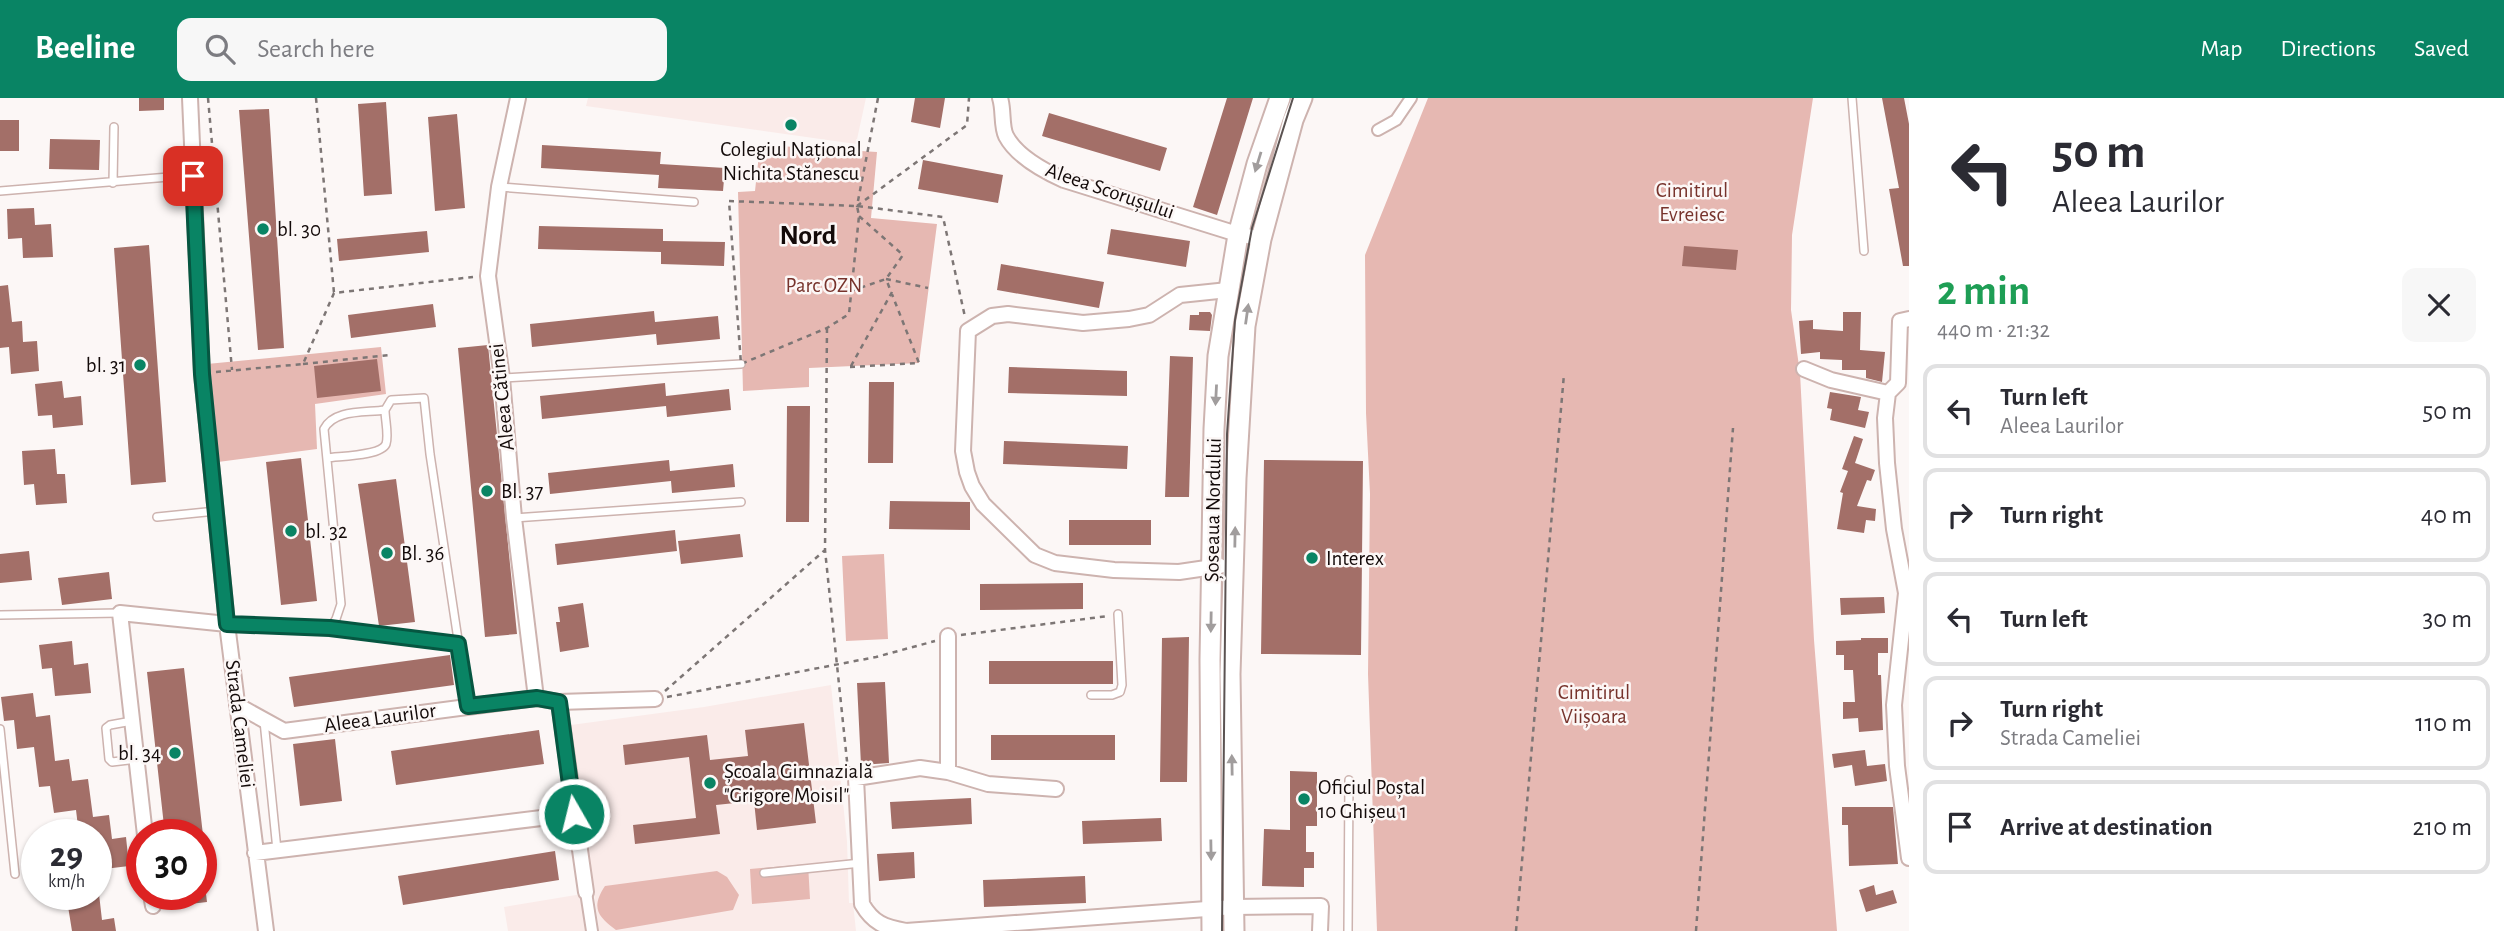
<!DOCTYPE html>
<html lang="en">
<head>
<meta charset="utf-8">
<style>
	:root { --surface:#fff; --page:#f7f7f7; --text:#2b2b33; --muted:#7c7c81; --line:#e1e1e2; --accent:#098464 }
	body { margin:0; font-family:"Alegreya Sans",sans-serif; background:var(--page); color:var(--text); height:100vh; display:flex; flex-direction:column; font-size:26px; white-space:nowrap }
	* { box-sizing:border-box; margin:0 }
	p { font-size:23px; color:var(--muted) }
	.icon { flex:none; width:38px; height:38px; fill:none; stroke:currentColor; stroke-width:2; stroke-linecap:round; stroke-linejoin:round }
	.map { position:relative; flex:1; overflow:hidden }
	.sheet { display:flex; flex-direction:column; background:var(--surface); width:595px }
	.sheet>* { flex:none }
	.top-card { background:#fff; color:var(--text); overflow:hidden }
	.speed { position:absolute; left:21px; top:721px; display:flex; gap:14px; font-size:35px; font-weight:700; text-align:center }
	.speed>* { display:grid; place-content:center; width:91px; height:91px; border-radius:50%; background:var(--surface); box-shadow:0 2px 5px #0004; line-height:1 }
	.speed small { font-size:18px; font-weight:400 }
	.speed .limit { border:10px solid #d22; background:#fff; color:#111 }
	.pin { position:absolute; display:grid; place-items:center; width:60px; height:60px; color:#fff; margin:-30px; border-radius:14px; box-shadow:0 4px 10px #0006 }
	.me { position:absolute; width:77px; margin:-38px; rotate:352deg; stroke-linejoin:round; filter:drop-shadow(0 0 5px #0008) }
	.turn { display:flex; align-items:center; gap:24px; height:147px; padding:0 28px; font-size:32px }
	.turn .icon { width:91px; height:91px; stroke-width:2.5 }
	.turn b { display:block; font-size:49px; line-height:60px }
	.round { display:grid; place-items:center; flex:none; width:74px; height:74px; border-radius:14px; background:var(--page) }
	.head { display:flex; align-items:center; justify-content:space-between; height:119px; padding:0 28px }
	h1 { font-size:42px; font-weight:600; line-height:52px; color:#1e9e55 }
	ul { padding:0; list-style:none }
	li { display:flex; align-items:center; gap:21px; height:94px; margin:0 14px 10px; padding:0 14px; border:4px solid var(--line); border-radius:14px }
	li div { flex:1 }
	li b { display:block; font-size:26px }
	li em { font-style:normal }
	header { display:flex; align-items:center; gap:42px; box-sizing:border-box; height:98px; padding:0 35px; background:var(--accent); color:#fff }
	header strong { font-size:33px }
	nav { display:flex; gap:38px; margin-inline-start:auto; font-size:24px }
	.search { width:490px; height:63px; background:var(--page); display:flex; align-items:center; gap:18px; box-sizing:border-box; padding:0 24px; border-radius:14px; color:var(--muted); font-size:26px }
	main { display:flex; flex:1; min-height:0 }
	.map>svg:first-child { display:block }
</style>
</head>
<body>
<header>
<strong>Beeline</strong>
<div class="search"><svg class="icon" aria-label="search" viewBox="0 0 24 24"><circle cx="10" cy="10" r="6"/><path d="M15 15l6 6"/></svg>Search here</div>
<nav><a>Map</a><a>Directions</a><a>Saved</a></nav>
</header>
<main>
<div class="map">
<svg width="1909" height="833" viewBox="0 0 1909 833">
	<rect width="100%" height="100%" fill="#fcf7f6"/>
	<path fill="#faebe9" d="M588,0H866L856,46L586,8Z
		M831,587L847,743L849,805H853L856,833H599L571,627L704,609Z
		M582,796L587,833H508L504,809Z"/>
	<path fill="#e6b8b2" d="M1428,0H1813L1792,137L1791,212L1800,275L1814,542L1837,833H1377L1368,576L1370,396L1366,315L1365,157Z
		M760,47L877,54L871,120L937,126L919,265L809,270V289L743,293L738,94L755,93Z
		M381,249L386,296L315,306L317,351L218,364L207,266Z
		M884,456L888,541L846,543L842,458Z
		M808,766L810,801L752,806L750,771Z
		M717,773L727,779L739,797L733,812L616,832C597,818 591,809 605,788Z"/>
	<path fill="#a36f68" d="M139,0H164V12L139,13Z
		M915,0H945L940,30L911,24Z
		M1227,0H1253L1217,117L1193,109Z
		M1882,0H1904L1909,26V168H1903L1889,91L1899,90Z
		M386,4L392,96L364,98L358,6Z
		M269,11L284,250L258,252L239,12Z
		M1049,15L1167,50L1160,73L1042,38Z
		M457,16L465,110L435,113L428,19Z
		M0,22H19V53H0Z
		M50,41L100,42L99,72L49,71Z
		M542,47L661,54L660,66L725,70L723,93L658,90L659,77L541,70Z
		M923,62L1003,77L998,105L918,91Z
		M34,110L35,127L51,126L53,159L23,160L22,140L8,141L7,111Z
		M539,128L663,131V143L725,144L724,168L661,166V154L538,151Z
		M1111,131L1190,143L1186,169L1107,156Z
		M427,133L429,154L339,163L337,141Z
		M149,147L166,384L131,387L114,150Z
		M1684,148L1738,152L1736,172L1682,168Z
		M1001,166L1104,184L1099,210L997,192Z
		M8,187L12,224L22,223L23,244L37,243L39,273L11,276L9,249L0,250V188Z
		M433,206L436,229L351,240L348,217Z
		M654,213L655,224L718,218L720,241L657,247L656,236L532,249L530,226Z
		M1199,214H1210L1212,217L1210,233L1189,232L1190,217H1199Z
		M1843,214H1861L1860,252L1885,254L1882,284L1866,280V272H1842V262L1820,261V254L1801,256L1799,223L1813,222V231L1843,233Z
		M488,247L517,536L485,539L458,250Z
		M1170,258L1193,259L1189,399H1165Z
		M377,261L381,293L317,300L314,268Z
		M1009,269L1127,273V298L1008,295Z
		M62,283L64,300L81,298L83,327L53,330L52,317L38,318L35,286Z
		M869,284H894L893,365H868Z
		M665,285L666,298L729,291L731,312L667,319L666,308L542,321L540,298Z
		M1830,294L1861,299L1858,312L1869,314L1865,330L1830,322L1832,311L1827,310Z
		M787,308H810L809,424H786Z
		M1854,338L1863,341L1855,365L1875,372L1871,383L1867,382L1857,408L1876,411L1875,423L1866,422L1864,435L1837,431L1843,395L1840,394L1848,373L1842,371Z
		M1004,343L1128,348L1127,371L1003,366Z
		M55,351L57,376H65L67,405L36,407L34,386L24,387L22,353Z
		M301,360L317,503L281,507L266,364Z
		M669,362L670,373L733,366L735,389L672,395L671,383L550,396L548,375Z
		M1264,362L1363,363L1361,557L1261,556Z
		M396,381L415,524L379,528L358,386Z
		M890,403L970,404V432L889,431Z
		M1069,422H1151V447H1069Z
		M675,432L677,453L557,467L555,446Z
		M740,436L743,459L681,466L678,443Z
		M29,453L32,482L0,485V456Z
		M109,474L112,501L62,507L58,480Z
		M1083,485V511L980,512V486Z
		M1884,499L1885,515L1841,517L1840,500Z
		M583,505L589,549L560,554L556,524H560L558,509Z
		M1189,539L1187,684H1160L1162,540Z
		M1861,540H1888V555H1878V577H1881L1883,632L1859,634L1858,620L1843,621V604H1855L1853,572H1844V557H1836V543L1861,542Z
		M72,543L74,567L88,565L91,595L55,598L52,570L42,571L39,547Z
		M450,557L454,587L294,609L289,579Z
		M989,563H1113V586H989Z
		M184,570L203,737H165L147,574Z
		M885,584L889,665L861,667L857,585Z
		M33,595L36,619L50,617L55,663L69,661L72,683L88,681L93,719L109,717L112,741L126,739L129,768L96,772V737H79L76,712L54,715L50,688L39,689L34,649L17,651L14,622L4,623L1,599Z
		M804,625L816,725L757,732L754,703L716,707L720,736L635,746L633,727L696,720L689,659L625,667L623,647L707,637L710,662L748,658L745,632Z
		M539,632L544,666L396,687L391,653Z
		M991,637H1115V662H991Z
		M335,641L342,703L300,708L293,646Z
		M1865,652L1867,668L1885,666L1887,683L1855,688L1852,667L1834,670L1832,656Z
		M1290,673L1317,674V728H1306V754H1314V770H1304V789L1262,788L1264,731L1290,732Z
		M971,700L972,726L892,731L890,704Z
		M1842,709H1893L1898,766L1849,768L1848,727H1842Z
		M1161,720L1162,743L1083,746L1082,723Z
		M555,753L559,782L403,807L398,778Z
		M914,754L915,780L879,783L877,756Z
		M1085,778L1086,805L984,809L983,782Z
		M1874,787L1876,797L1893,792L1897,805L1866,814L1859,792Z
		M66,796H99L102,822L114,820L116,833H72Z
		M172,796H206L207,804L173,808Z"/>
	<g fill="none" stroke-linecap="round" stroke-linejoin="round">
		<g stroke="#cdb3af" stroke-width="10">
			<path id="service" d="M1852,0L1864,153
				M113,85L114,29
				M500,89L694,104
				M0,93L193,77
				M502,280L741,266
				M327,360C340,358 381,358 386,346C389,337 385,322 385,312
				M157,419L216,413
				M514,420L741,404
				M0,517L120,515
				M227,526L330,530L458,546
				M330,530L336,521L341,506L324,331C334,311 365,315 385,312L391,302L424,300L430,356L468,608
				M1091,597H1112L1120,594L1122,587L1118,516
				M132,623L110,627L106,630L109,661L112,664L137,661
				M264,623L277,752
				M0,631L15,776
				M764,775L861,765
				M1348,833L1349,682"/>
		</g>
		<g stroke="#cdb3af" stroke-width="14">
			<path id="pedestrian" d="M1378,32L1396,22L1411,0
				M586,794L592,833"/>
		</g>
		<g stroke="#cdb3af" stroke-width="18">
			<path id="minor" d="M190,0L202,276L227,526L266,833
				M518,0L499,89L488,178L502,280L514,420L536,600
				M1000,0C1004,12 1001,28 1006,38C1017,59 1044,73 1064,82L1234,135L1261,141
				M1804,271L1831,282L1888,295
				M1888,295L1885,320L1887,365L1894,431L1906,495L1894,607L1897,668L1909,760
				M1888,295L1898,285L1900,223L1909,221
				M1220,468L1179,474L1114,472L1055,465L1035,457L983,406L972,388L967,374L963,353L968,233L992,218L1008,216L1083,225L1129,221L1149,217L1180,197L1228,192
				M948,538V674L988,686L1056,691
				M559,604L586,794
				M237,607L284,633L536,600L559,604L655,601
				M948,674L920,670L856,680L862,806C873,825 884,829 906,833L1234,809L1321,808L1320,833
				M145,737L120,515L227,526
				M255,755L574,716
				M151,796L153,808"/>
		</g>
		<g stroke="#cdb3af" stroke-width="23">
			<path id="secondary" d="M1212,833L1210,562L1214,331L1218,258L1238,137L1257,66L1280,0
				M1234,833L1230,576L1236,380L1245,228L1261,141L1293,22L1302,0"/>
		</g>
		<path stroke="#7d7675" stroke-width="2.5" stroke-dasharray="5 5" stroke-linecap="butt" d="M208,0L232,272
			M316,0L334,195
			M878,0L857,108L967,27L969,0
			M729,103L857,108L859,118L849,216L827,230L741,266Z
			M858,108L943,119L965,219
			M886,181L928,190
			M851,193L886,181L903,157L859,118
			M827,230L825,452L847,663L850,670
			M303,266L389,257
			M851,268L892,194
			M850,269L919,265L886,181
			M216,274L303,266L334,195L473,179
			M961,537L1108,518
			M665,593L825,452
			M667,599L876,559L935,543
			M1516,833L1564,276
			M1696,833L1733,330"/>
		<use href="#service" stroke="#fff" stroke-width="7"/>
		<use href="#pedestrian" stroke="#fff" stroke-width="10"/>
		<use href="#minor" stroke="#fff" stroke-width="14"/>
		<use href="#secondary" stroke="#fff" stroke-width="19"/>
		<path stroke="#5b5352" stroke-width="2" d="M1222,833L1227,336L1235,222L1252,130L1293,0"/>
	</g>
	<defs><path id="oneway-solid" d="M-6-.8H1V-3.2L6.5 0L1 3.2V.8H-6Z" transform="scale(1.75)"/></defs>
	<g fill="#a19d9d">
		<use href="#oneway-solid" transform="translate(1258 64) rotate(107)"/>
		<use href="#oneway-solid" transform="translate(1247 216) rotate(-82)"/>
		<use href="#oneway-solid" transform="translate(1216 297) rotate(93)"/>
		<use href="#oneway-solid" transform="translate(1235 439) rotate(-89)"/>
		<use href="#oneway-solid" transform="translate(1211 524) rotate(91)"/>
		<use href="#oneway-solid" transform="translate(1232 667) rotate(-91)"/>
		<use href="#oneway-solid" transform="translate(1211 752) rotate(89)"/>
	</g>
	<g fill="none" stroke-linecap="round" stroke-linejoin="round">
		<g stroke="#065641" stroke-width="18">
			<path id="route" d="M193,78L202,276L227,526L330,530L458,546L468,608L537,600L559,604L574,716"/>
		</g>
		<use href="#route" stroke="#098464" stroke-width="12"/>
	</g>
	<g fill="#098464" stroke="#fcf7f6" stroke-width="2.5">
		<circle cx="791" cy="27" r="7"/>
		<circle cx="263" cy="131" r="7"/>
		<circle cx="140" cy="267" r="7"/>
		<circle cx="487" cy="393" r="7"/>
		<circle cx="291" cy="433" r="7"/>
		<circle cx="387" cy="455" r="7"/>
		<circle cx="1312" cy="460" r="7"/>
		<circle cx="175" cy="655" r="7"/>
		<circle cx="710" cy="685" r="7"/>
		<circle cx="1304" cy="701" r="7"/>
	</g>
	<g text-anchor="middle" dominant-baseline="central" stroke-width="5" stroke-linejoin="round" paint-order="stroke">
		<g font-size="21" fill="#130a09" stroke="#fcf7f6" text-anchor="start">
			<text x="791" y="51" text-anchor="middle">Colegiul Național<tspan x="791" dy="24">Nichita Stănescu</tspan></text>
			<text x="277" y="131">bl. 30</text>
			<text x="126" y="267" text-anchor="end">bl. 31</text>
			<text x="501" y="393">Bl. 37</text>
			<text x="305" y="433">bl. 32</text>
			<text x="401" y="455">Bl. 36</text>
			<text x="1326" y="460">Interex</text>
			<text x="161" y="655" text-anchor="end">bl. 34</text>
			<text x="724" y="673">Școala Gimnazială<tspan x="724" dy="24">"Grigore Moisil"</tspan></text>
			<text x="1318" y="689">Oficiul Poștal<tspan x="1318" dy="24">10 Ghișeu 1</tspan></text>
		</g>
		<g font-size="21" fill="#77332c" stroke="#fcf7f6">
			<text x="1692" y="92">Cimitirul<tspan x="1692" dy="24">Evreiesc</tspan></text>
			<text x="824" y="187">Parc OZN</text>
			<text x="1594" y="594">Cimitirul<tspan x="1594" dy="24">Viișoara</tspan></text>
		</g>
		<g font-size="21" fill="#130a09" stroke="#fcf7f6">
			<text transform="translate(1110 93) rotate(19)">Aleea Scorușului</text>
			<text transform="translate(502 299) rotate(-96)">Aleea Cătinei</text>
			<text transform="translate(1213 412) rotate(-89)">Șoseaua Nordului</text>
			<text transform="translate(380 620) rotate(-8)">Aleea Laurilor</text>
			<text transform="translate(240 626) rotate(83)">Strada Cameliei</text>
		</g>
		<g font-size="28" font-weight="bold" fill="#130a09" stroke="#fcf7f6">
			<text x="808" y="138">Nord</text>
		</g>
	</g>
</svg>
<div class="speed"><div>29<small>km/h</small></div><div class="limit">30</div></div>
<div class="pin" style="left:193px;top:78px;background:#d93025"><svg class="icon" aria-label="arrive" viewBox="0 0 24 24"><path d="M6 21V4h12l-3 4 3 4H6"/></svg></div>
<svg class="me" style="left:574px;top:716px" viewBox="-20 -20 40 40"><circle r="17" fill="#098464" stroke="#fff" stroke-width="3"/><path d="M0-11L8 9 0 5-8 9z" fill="#fff"/></svg>
</div>
<section class="sheet">
<div class="top-card">
<div class="turn"><svg class="icon" aria-label="left" viewBox="0 0 24 24"><path d="M17 20v-9H6M10 6l-5 5 5 5"/></svg><div><b>50 m</b>Aleea Laurilor</div></div>
</div>
<div class="head"><div><h1>2 min</h1><p>440 m · 21:32</p></div><a class="round"><svg class="icon" aria-label="close" viewBox="0 0 24 24"><path d="M6 6l12 12M18 6L6 18"/></svg></a></div>
<ul>
<li><svg class="icon" aria-label="left" viewBox="0 0 24 24"><path d="M17 20v-9H6M10 6l-5 5 5 5"/></svg><div><b>Turn left</b><p>Aleea Laurilor</p></div><em>50 m</em></li>
<li><svg class="icon" aria-label="right" viewBox="0 0 24 24"><path d="M7 20v-9h11M14 6l5 5-5 5"/></svg><div><b>Turn right</b></div><em>40 m</em></li>
<li><svg class="icon" aria-label="left" viewBox="0 0 24 24"><path d="M17 20v-9H6M10 6l-5 5 5 5"/></svg><div><b>Turn left</b></div><em>30 m</em></li>
<li><svg class="icon" aria-label="right" viewBox="0 0 24 24"><path d="M7 20v-9h11M14 6l5 5-5 5"/></svg><div><b>Turn right</b><p>Strada Cameliei</p></div><em>110 m</em></li>
<li><svg class="icon" aria-label="arrive" viewBox="0 0 24 24"><path d="M6 21V4h12l-3 4 3 4H6"/></svg><div><b>Arrive at destination</b></div><em>210 m</em></li>
</ul>
</section>
</main>
</body>
</html>
